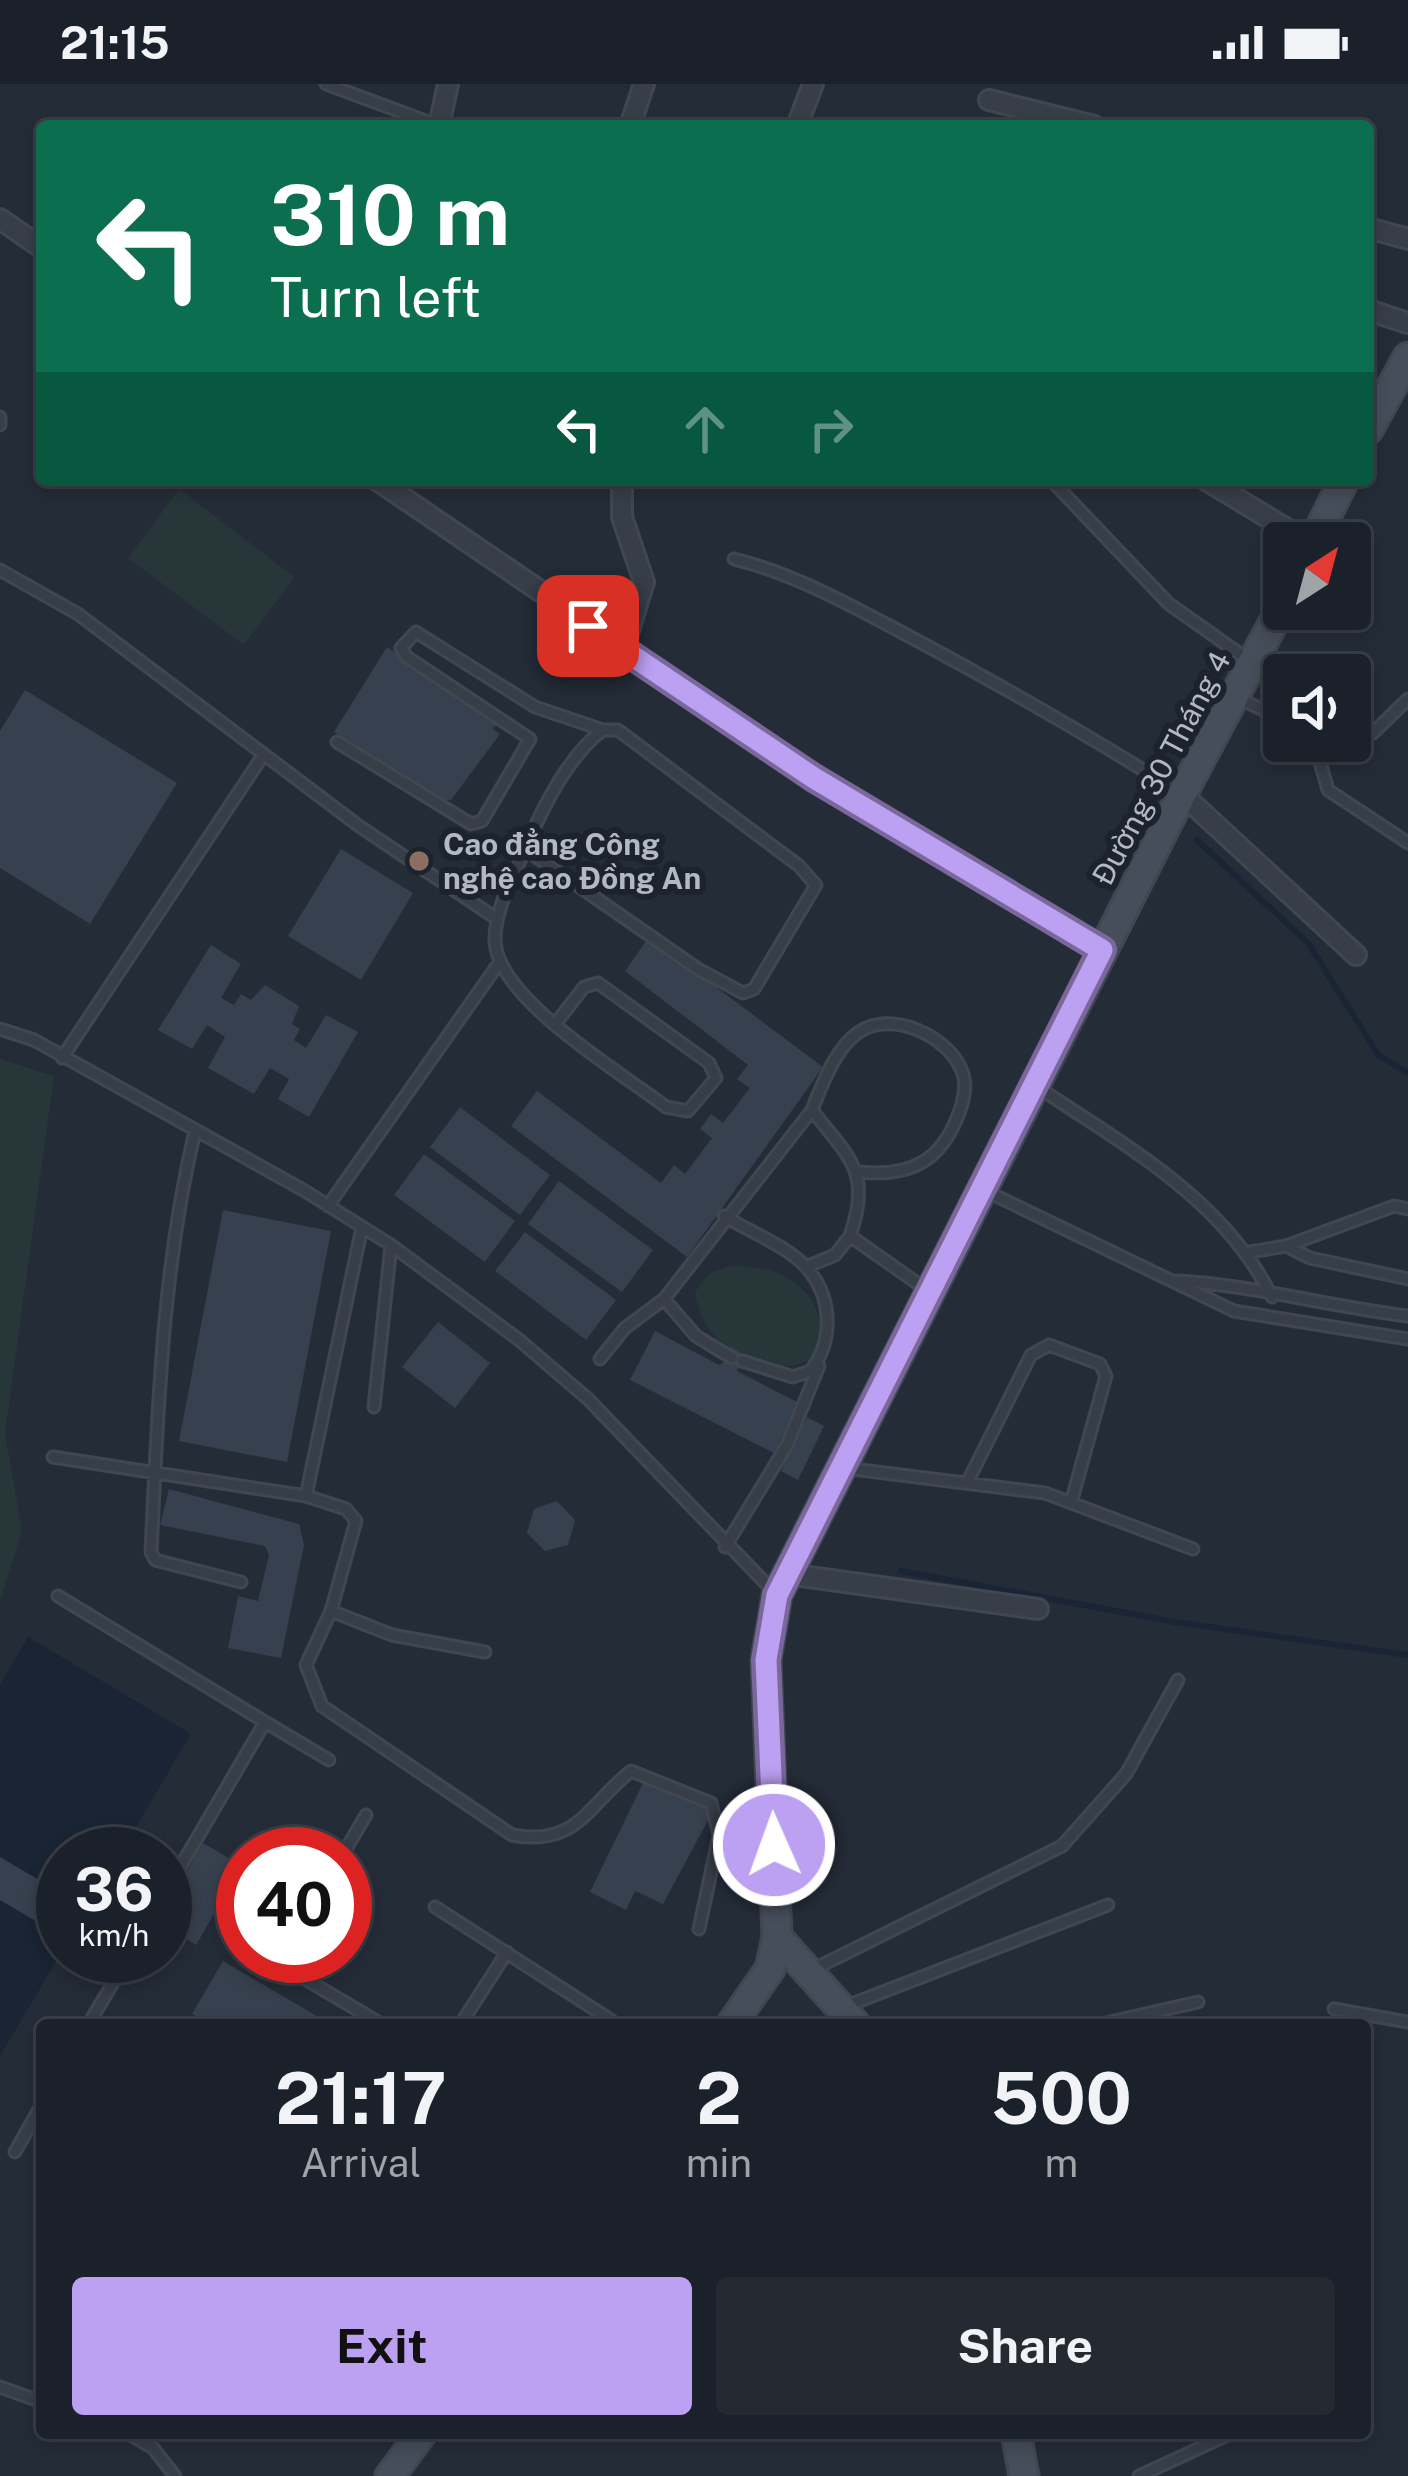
<!DOCTYPE html>
<html lang="en">
<head>
<meta charset="utf-8">
<style>
	:root { --surface:#1b212a; --page:#242932; --text:#f1f3f6; --muted:#a0a3a8; --line:#393e47; --accent:#bca0f2 }
	body { margin:0; font-family:"Public Sans",sans-serif; background:var(--page); color:var(--text); height:100vh; display:flex; flex-direction:column; font-size:45px; white-space:nowrap }
	* { box-sizing:border-box; margin:0 }
	p { font-size:39px; color:var(--muted) }
	.icon { flex:none; width:66px; height:66px; fill:none; stroke:currentColor; stroke-width:2; stroke-linecap:round; stroke-linejoin:round }
	.map { position:relative; flex:1; overflow:hidden }
	.panel { position:absolute; left:36px; top:1935px; width:1335px; height:420px; display:flex; flex-direction:column; background:var(--surface); border-radius:12px; box-shadow:0 6px 18px #0003,0 0 0 3px var(--line) }
	.panel>* { flex:none }
	.top-card { position:absolute; left:36px; top:36px; width:1338px; height:366px; border-radius:12px; box-shadow:0 6px 18px #0003,0 0 0 3px var(--line); background:#0b6e4f; color:#fff; overflow:hidden }
	.needle { width:78px; rotate:36deg }
	.buttons { position:absolute; left:1263px; top:438px; display:grid; gap:24px }
	.buttons a { display:grid; place-items:center; width:108px; height:108px; border-radius:12px; background:var(--surface); box-shadow:0 6px 18px #0003,0 0 0 3px var(--line); font-size:60px }
	.speed { position:absolute; left:36px; top:1743px; display:flex; gap:24px; font-size:60px; font-weight:700; text-align:center }
	.speed>* { display:grid; place-content:center; width:156px; height:156px; border-radius:50%; background:var(--surface); box-shadow:0 6px 18px #0003,0 0 0 3px var(--line); line-height:1 }
	.speed small { font-size:30px; font-weight:400 }
	.speed .limit { border:18px solid #d22; background:#fff; color:#111 }
	.pin { position:absolute; display:grid; place-items:center; width:102px; height:102px; color:#fff; margin:-51px; border-radius:24px; box-shadow:0 6px 18px #0006 }
	.me { position:absolute; width:132px; margin:-66px; rotate:358deg; stroke-linejoin:round; filter:drop-shadow(0 0 9px #0008) }
	.turn { display:flex; align-items:center; gap:42px; height:252px; padding:0 36px; font-size:54px }
	.turn .icon { width:156px; height:156px; stroke-width:2.5 }
	.turn b { display:block; font-size:84px; line-height:102px }
	.lanes { display:flex; align-items:center; height:114px; padding:0 36px; background:#0003; justify-content:center; gap:60px; direction:ltr }
	.lanes .off { opacity:.35 }
	.eta { display:flex; justify-content:space-evenly; align-items:center; height:204px; text-align:center }
	.eta b { font-size:72px; font-weight:700; line-height:84px }
	.button { display:flex; gap:24px; margin-top:auto; padding:24px 36px }
	.button a { flex:1; height:138px; border-radius:12px; background:var(--accent); color:#111; font-size:48px; font-weight:700; line-height:138px; text-align:center }
	.button a+a { background:var(--page); color:var(--text) }
	.status { display:flex; justify-content:space-between; align-items:center; height:84px; padding:0 60px; background:var(--surface); direction:ltr }
	.status svg { height:33px; fill:currentColor }
	.map>svg:first-child { display:block }
</style>
</head>
<body>
<div class="status"><b>21:15</b><svg viewBox="0 0 49 12"><path d="M0 12V9h3v3zM5 12V6h3v6zM10 12V3h3v9zM15 12V0h3v12zM26 1h20v11H26zM47 4h2v5h-2z"/></svg></div>
<div class="map">
<svg width="1408" height="2392" viewBox="0 0 1408 2392">
	<rect width="100%" height="100%" fill="#242c38"/>
	<path fill="#263639" d="M179,405L295,493L244,561L128,474Z
		M0,975L54,992L5,1349L22,1447L0,1518Z
		M732,1182C788,1180 837,1215 815,1274C765,1299 701,1263 695,1208L709,1189Z"/>
	<path fill="#192434" d="M28,1553L191,1650L120,1770H63V1866L0,1972V1601Z"/>
	<g fill="none" stroke-linecap="round" stroke-linejoin="round">
		<path stroke="#192434" stroke-width="6" d="M1197,756L1308,859L1379,972L1408,989
			M901,1487L1175,1538L1408,1571"/>
	</g>
	<path fill="#37404e" d="M387,563L500,637L493,645L500,650L451,716L438,717L334,648Z
		M25,606L177,699L90,840L0,784V647Z
		M341,765L413,809L361,896L288,852Z
		M649,853L823,983L687,1173L511,1042L537,1007L661,1099L674,1081L685,1090L712,1054L700,1045L711,1030L723,1039L750,1004L737,995L748,981L625,887Z
		M211,861L241,880L221,914L234,921L241,910L251,916L265,901L299,922L292,940L300,945L294,956L306,964L326,931L358,948L309,1033L278,1015L289,995L270,984L254,1010L208,984L225,953L207,941L192,965L158,946Z
		M460,1023L550,1091L520,1131L430,1063Z
		M424,1070L515,1137L485,1178L394,1111Z
		M559,1097L653,1166L622,1208L528,1140Z
		M223,1126L331,1147L287,1378L179,1357Z
		M525,1148L616,1216L586,1256L495,1187Z
		M438,1238L490,1279L455,1324L402,1283Z
		M655,1247L719,1281L732,1274L729,1262L745,1271L737,1287L799,1319L774,1369L630,1296Z
		M807,1333L824,1342L798,1396L781,1387Z
		M169,1405L299,1440L304,1461L281,1574L228,1564L238,1512L258,1517L269,1471L265,1462L160,1441Z
		M557,1417L575,1436L568,1461L545,1467L527,1449L534,1425Z
		M645,1695L713,1727L663,1820L635,1807L626,1826L590,1808Z
		M203,1759L243,1782L226,1812L243,1827L234,1842L214,1830L196,1861L165,1842V1826Z
		M0,1773L63,1810V1853L0,1816Z
		M223,1877L332,1941H211L192,1930Z"/>
	<g fill="none" stroke-linecap="round" stroke-linejoin="round">
		<g stroke="#414751" stroke-width="15">
			<path id="lane" d="M326,0L439,42
				M0,333V341
				M1051,396L1169,520L1250,577
				M734,475C794,490 848,520 903,549C997,599 1088,651 1177,707
				M0,486L78,530L359,742L497,835
				M1236,613L1284,636
				M1314,657L1328,706L1408,759
				M1341,657L1373,649L1408,615
				M337,658L471,740L482,737L530,655L407,573L401,564L416,548L535,623L603,646
				M525,765L698,885L743,909L754,905L816,801L798,781L618,646H603C570,670 543,722 528,759C515,790 496,821 495,854C493,913 622,989 666,1023L688,1027L716,994L709,979L598,899L584,903L556,939
				M0,945L34,956L305,1107L391,1161L518,1255L588,1315L773,1507
				M62,974L264,670
				M1039,1004C1128,1063 1224,1116 1272,1213
				M195,1047C162,1186 158,1326 151,1468L155,1476L241,1498
				M860,1088C910,1093 941,1078 959,1029C964,1015 968,999 961,985C947,952 892,926 859,948C835,964 822,1001 812,1026C850,1075 872,1088 850,1152L927,1206
				M988,1108L1234,1227L1408,1255
				M328,1122L499,879
				M724,1132C748,1147 787,1162 806,1183C833,1213 834,1258 810,1287L793,1293L742,1277
				M362,1143L306,1412L346,1425L356,1437L331,1527L306,1581L322,1622L512,1751C577,1763 587,1722 631,1687L711,1719L719,1751L699,1845
				M1286,1162L1310,1174L1408,1195
				M1250,1168L1286,1162L1394,1122L1408,1125
				M806,1183L835,1171L850,1152
				M1177,1197C1254,1201 1331,1223 1408,1232
				M732,1274L696,1252L664,1215L812,1026
				M600,1275L625,1244L664,1215
				M374,1323L391,1161
				M53,1373L306,1412
				M845,1384L1045,1409L1193,1465
				M967,1399L1031,1271L1049,1261L1100,1280L1106,1292L1071,1419
				M725,1463L787,1361L819,1282
				M58,1512L265,1638
				M331,1527L392,1551L485,1568
				M343,1770L366,1731
				M165,1809L265,1638L329,1676
				M435,1823L611,1936
				M291,1872L300,1892L383,1941
				M814,1885L1062,1762L1126,1690L1178,1596
				M844,1923L1108,1821
				M1334,1925L1408,1938
				M88,1941L129,1872
				M460,1941L507,1868
				M1097,1941L1198,1918
				M15,2068L42,2020
				M0,2303L42,2318
				M127,2349L153,2364L175,2392
				M1139,2392L1232,2349"/>
		</g>
		<g stroke="#414751" stroke-width="24">
			<path id="street" d="M989,16L1094,42
				M439,42L448,0
				M630,42L644,0
				M797,42L813,0
				M0,135L42,164
				M1368,144L1408,155
				M1368,226L1408,239
				M377,396L815,694L1102,866
				M622,396V433L644,498L623,566
				M1206,396L1310,459
				M1182,710L1356,871
				M788,1490L1038,1525"/>
		</g>
		<g stroke="#414751" stroke-width="33">
			<path id="secondary" d="M1368,346L1408,273
				M1313,459L1344,396
				M777,1853L856,1941
				M731,1941L770,1885L777,1853L766,1576L777,1511L1182,710L1284,519
				M1016,2349L1024,2392
				M390,2392L422,2349"/>
		</g>
		<use href="#lane" stroke="#373e48" stroke-width="9"/>
		<use href="#street" stroke="#373e48" stroke-width="18"/>
		<use href="#secondary" stroke="#464e5b" stroke-width="27"/>
	</g>
	<g fill="none" stroke-linecap="round" stroke-linejoin="round">
		<g stroke="#7a689d" stroke-width="30">
			<path id="route" d="M588,542L814,694L1102,866L777,1511L766,1576L774,1761"/>
		</g>
		<use href="#route" stroke="#bca0f2" stroke-width="21"/>
	</g>
	<circle fill="#8d6e63" stroke="#1d232d" stroke-width="4.5" cx="419" cy="777" r="12"/>
	<g text-anchor="middle" dominant-baseline="central" stroke-width="12" stroke-linejoin="round" paint-order="stroke">
		<g font-size="30" fill="#b2b9c4" stroke="#1d232d">
			<text transform="translate(1161 684) rotate(-62)">Đường 30 Tháng 4</text>
		</g>
		<g font-size="30" font-weight="bold" fill="#b2b9c4" stroke="#1d232d" text-anchor="start">
			<text x="443" y="760">Cao đẳng Công<tspan x="443" dy="34">nghệ cao Đồng An</tspan></text>
		</g>
	</g>
</svg>
<div class="buttons">
<a><svg class="needle" viewBox="-14 -14 28 28"><path d="M0-13l5 13h-10z" fill="#e53935"/><path d="M0 13l5-13h-10z" fill="#a0a3a8"/></svg></a>
<a><svg class="icon" aria-label="sound" viewBox="0 0 24 24"><path d="M4 9h4l5-4v14l-5-4H4zM17 9q2 3 0 6"/></svg></a>
</div>
<div class="speed"><div>36<small>km/h</small></div><div class="limit">40</div></div>
<div class="pin" style="left:588px;top:542px;background:#d93025"><svg class="icon" aria-label="arrive" viewBox="0 0 24 24"><path d="M6 21V4h12l-3 4 3 4H6"/></svg></div>
<svg class="me" style="left:774px;top:1761px" viewBox="-20 -20 40 40"><circle r="17" fill="#bca0f2" stroke="#fff" stroke-width="3"/><path d="M0-11L8 9 0 5-8 9z" fill="#fff"/></svg>
<div class="top-card">
<div class="turn"><svg class="icon" aria-label="left" viewBox="0 0 24 24"><path d="M17 20v-9H6M10 6l-5 5 5 5"/></svg><div><b>310 m</b>Turn left</div></div>
<div class="lanes"><svg class="icon" aria-label="left" viewBox="0 0 24 24"><path d="M17 20v-9H6M10 6l-5 5 5 5"/></svg><svg class="icon off" aria-label="ahead" viewBox="0 0 24 24"><path d="M12 20V5M6 11l6-6 6 6"/></svg><svg class="icon off" aria-label="right" viewBox="0 0 24 24"><path d="M7 20v-9h11M14 6l5 5-5 5"/></svg></div>
</div>
<section class="panel">
<div class="eta">
<div><b>21:17</b><p>Arrival</p></div>
<div><b>2</b><p>min</p></div>
<div><b>500</b><p>m</p></div>
</div>
<div class="button"><a>Exit</a><a>Share</a></div>
</section>
</div>
</body>
</html>
